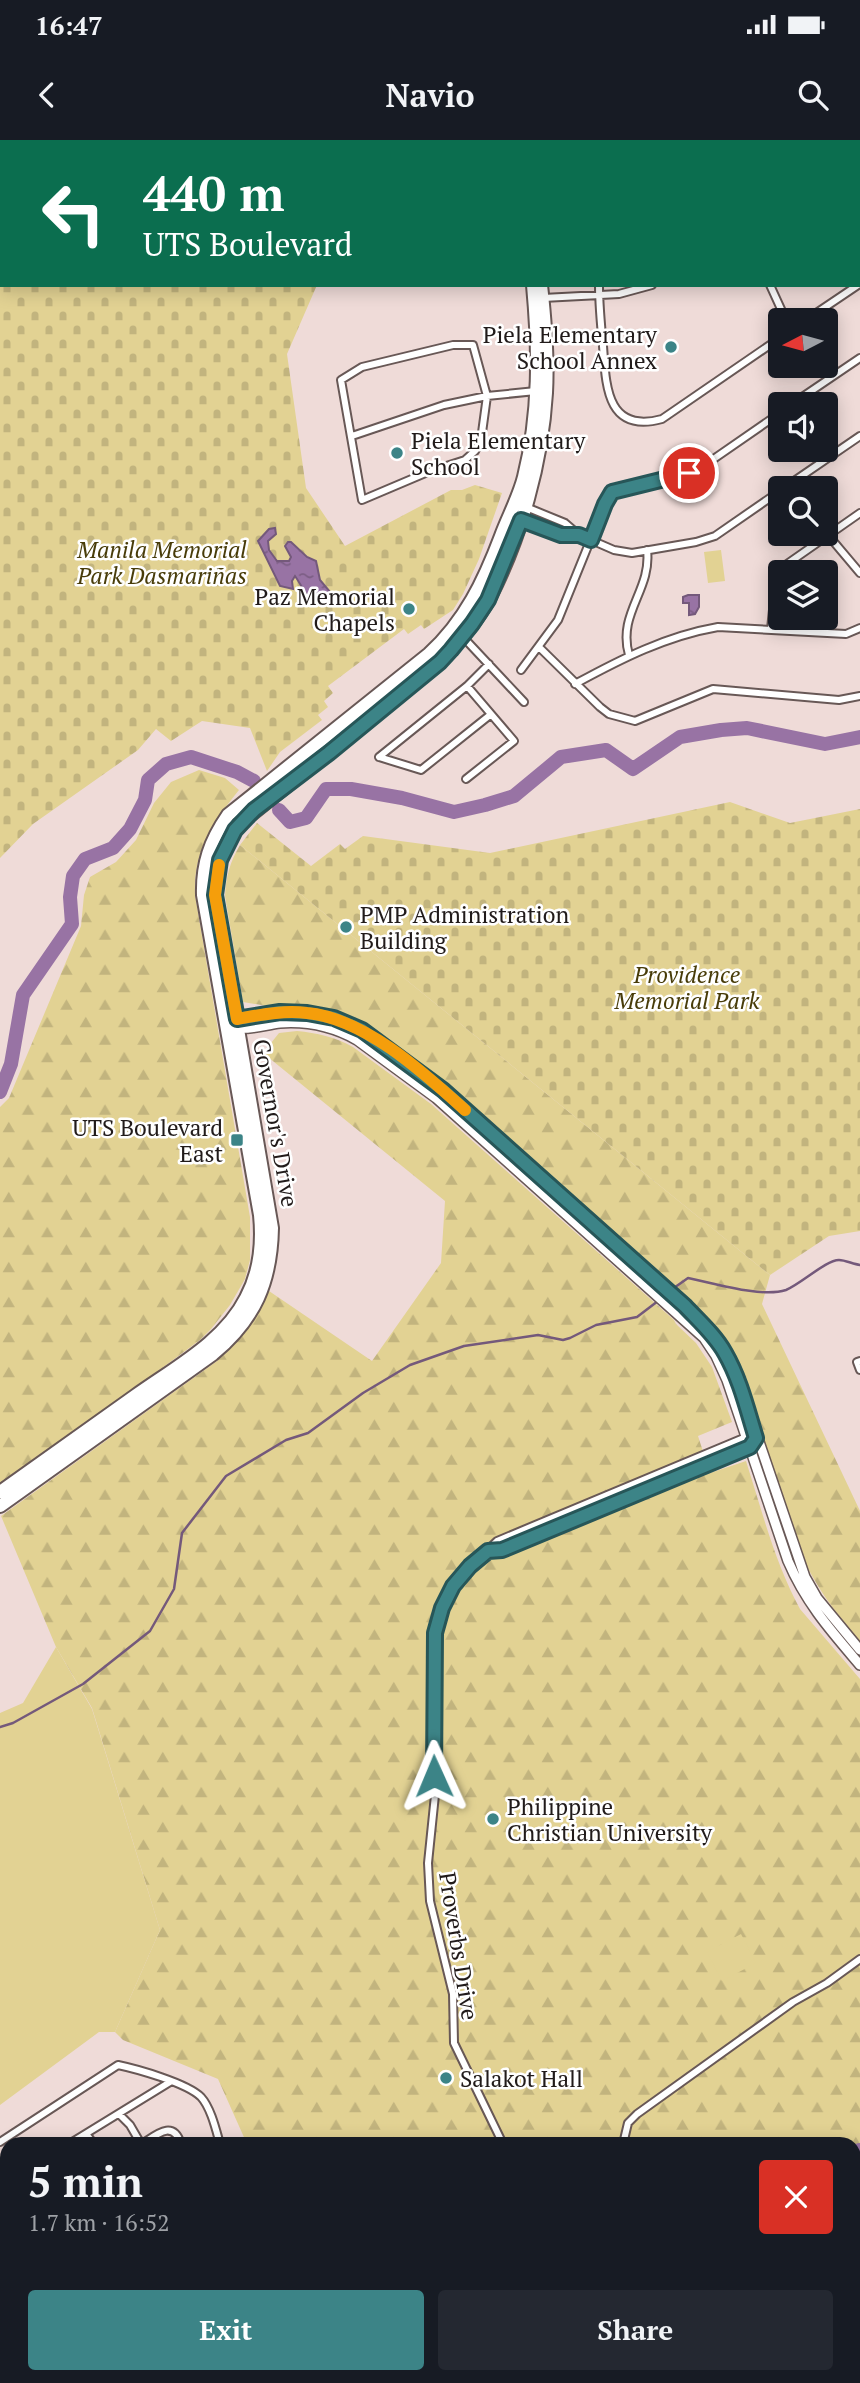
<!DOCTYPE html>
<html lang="en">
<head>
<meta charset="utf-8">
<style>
	:root { --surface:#171b24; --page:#242831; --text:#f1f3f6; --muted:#9ea1a6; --accent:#3c8487 }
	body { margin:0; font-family:"PT Serif",serif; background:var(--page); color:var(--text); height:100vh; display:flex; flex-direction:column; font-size:26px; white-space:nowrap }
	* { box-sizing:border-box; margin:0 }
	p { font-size:23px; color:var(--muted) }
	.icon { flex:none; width:38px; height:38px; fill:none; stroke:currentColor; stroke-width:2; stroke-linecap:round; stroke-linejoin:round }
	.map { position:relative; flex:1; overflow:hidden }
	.side { position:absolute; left:0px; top:1997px; width:861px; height:247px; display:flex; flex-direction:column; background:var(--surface); border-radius:21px 21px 0 0; box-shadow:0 4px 18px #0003 }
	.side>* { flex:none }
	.top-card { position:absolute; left:0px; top:0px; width:861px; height:147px; box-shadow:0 4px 18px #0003; background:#0b6e4f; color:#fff; overflow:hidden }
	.needle { width:46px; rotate:264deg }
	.tools { position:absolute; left:768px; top:168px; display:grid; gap:14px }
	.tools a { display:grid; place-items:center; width:70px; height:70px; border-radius:7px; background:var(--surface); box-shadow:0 4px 18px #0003; font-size:35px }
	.pin { position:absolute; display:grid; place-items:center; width:60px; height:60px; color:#fff; margin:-30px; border:4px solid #fff; border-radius:50%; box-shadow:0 2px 7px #0007 }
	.me { position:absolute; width:77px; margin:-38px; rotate:359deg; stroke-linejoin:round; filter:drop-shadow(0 0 5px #0008) }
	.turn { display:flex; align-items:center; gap:24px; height:147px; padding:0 28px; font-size:32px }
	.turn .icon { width:91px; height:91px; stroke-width:2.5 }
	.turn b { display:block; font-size:49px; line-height:60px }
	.round { display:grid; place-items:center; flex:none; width:74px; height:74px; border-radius:7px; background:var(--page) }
	.head { display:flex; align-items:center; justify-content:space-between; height:119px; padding:0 28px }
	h1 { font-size:42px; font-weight:700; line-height:52px }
	.action { display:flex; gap:14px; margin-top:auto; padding:14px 28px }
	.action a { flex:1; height:80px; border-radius:7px; background:var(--accent); color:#fff; font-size:28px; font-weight:700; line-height:80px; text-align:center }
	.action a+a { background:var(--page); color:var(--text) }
	.status { display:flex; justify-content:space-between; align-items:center; height:49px; padding:0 35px; background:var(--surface); direction:ltr }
	.status svg { height:19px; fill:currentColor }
	header { display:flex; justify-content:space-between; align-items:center; height:91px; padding:0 28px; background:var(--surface); font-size:32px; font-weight:700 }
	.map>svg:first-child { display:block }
</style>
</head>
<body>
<div class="status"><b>16:47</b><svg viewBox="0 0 49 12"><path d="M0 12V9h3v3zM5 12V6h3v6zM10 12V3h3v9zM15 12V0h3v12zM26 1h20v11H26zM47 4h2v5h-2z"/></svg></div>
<header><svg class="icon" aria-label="back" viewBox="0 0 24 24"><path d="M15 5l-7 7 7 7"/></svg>Navio<svg class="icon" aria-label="search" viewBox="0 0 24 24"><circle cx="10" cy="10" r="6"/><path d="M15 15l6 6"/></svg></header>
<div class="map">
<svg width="860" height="2243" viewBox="0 0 860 2243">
	<defs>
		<pattern id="forest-firs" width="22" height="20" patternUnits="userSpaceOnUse" patternTransform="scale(1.75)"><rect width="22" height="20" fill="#e2d293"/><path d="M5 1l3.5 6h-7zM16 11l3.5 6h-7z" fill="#c2b47e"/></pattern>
		<pattern id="cemetery-stones" width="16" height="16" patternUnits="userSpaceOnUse" patternTransform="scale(1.75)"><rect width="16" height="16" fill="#e2d293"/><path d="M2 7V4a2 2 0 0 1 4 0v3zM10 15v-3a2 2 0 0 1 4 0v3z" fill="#c2b47e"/></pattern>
		<pattern id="water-ripples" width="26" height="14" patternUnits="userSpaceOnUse" patternTransform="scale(1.75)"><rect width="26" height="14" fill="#9873a4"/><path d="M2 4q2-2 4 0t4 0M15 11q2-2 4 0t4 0" fill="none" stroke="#7c5e85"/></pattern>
	</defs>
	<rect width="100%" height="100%" fill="#efdbd8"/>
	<path fill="url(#forest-firs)" d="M226,0H347L231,2Z
		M199,630L225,638L239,650C213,683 193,711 195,755L250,1077V1120L245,1139L230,1165L211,1189L200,1200L0,1348V967L9,958L81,786L84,755L90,737L116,722L136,700L154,663L171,642Z
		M240,705L770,1135L762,1164L860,1371V1501C835,1472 817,1449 801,1414L742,1231L728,1204L715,1186L448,945L366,883L321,868L299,865L273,867L243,862L225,756C226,736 230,722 240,705Z
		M297,891C317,893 335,897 353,907L431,964L674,1180L676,1184L696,1203L712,1227L732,1282L698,1296L710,1333L746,1321C762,1371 775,1423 800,1469L860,1539V2243H0V2219L7,2217V2236H854V2004H247L218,1939L123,1900L115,1892L160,1790L92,1568L56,1507L1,1376L217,1221C241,1200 255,1179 269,1151L372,1221L441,1123L445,1061L263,913L279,893Z"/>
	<path fill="url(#cemetery-stones)" d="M0,0L231,2H2V145H317L287,214L306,348L345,406L451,350H462L475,345L502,353L479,419L463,454L453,470L424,489L421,485L408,494L404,489L328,546L333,553L324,561L328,567L318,575L322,580L280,612L267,631L250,588L202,581L171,601L156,589L138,610L33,684L0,718Z
		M730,662L790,683L860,669V1091L829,1096L770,1135L240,705L257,683L311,726L340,704L345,709L363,696L490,713Z"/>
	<path fill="#e2d293" d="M721,410L725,441L708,443L704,412Z
		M56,1507L92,1569L160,1790L115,1892H99L0,1965V1573L23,1563Z
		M741,1794L756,1823L722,1841L707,1812Z"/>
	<path fill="url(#water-ripples)" stroke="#74597b" stroke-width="2" d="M275,388L276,394L268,401L269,410L277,421H289L291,417L285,406L288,402H291L307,417L316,421L320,440L331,453L325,462L315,463C305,455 302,446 295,436L292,441L293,449L280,446L258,401L269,389Z
		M688,455H699V467L695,474L689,475V463H683V457Z"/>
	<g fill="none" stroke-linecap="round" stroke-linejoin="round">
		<path stroke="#74597b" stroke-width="2.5" d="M671,1150L688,1138C714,1143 761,1158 786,1150C801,1144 826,1120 839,1120C845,1120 853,1124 860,1125
			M0,1587L13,1583L83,1544L150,1491L174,1449L182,1393L226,1336L286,1300L308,1293L363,1253L410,1225L464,1206L538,1195L563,1200L570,1198L596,1185L637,1177L658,1161
			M854,2161L860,2152
			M737,2243L744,2236"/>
		<path stroke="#9873a4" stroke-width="14" d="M279,670L290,682L306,678L326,649H351L402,658L454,672L485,665L514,656L561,617L606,610L633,629L680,597L721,590L747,588L825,604L860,597
			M0,952L11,924L23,855L72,784L70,757L73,736L85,719L113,708L130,689L145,660L148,640L166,624L191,617L237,632L254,641
			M854,2012L860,2010
			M0,2223L7,2222
			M229,2236L236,2243
			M385,2243L389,2236"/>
		<g stroke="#685856" stroke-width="10">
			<path id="street" d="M364,0L367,2
				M720,0V2
				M859,4L860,3
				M859,70H860
				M599,145C599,165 601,186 603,206C606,245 606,294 662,279L780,198
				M770,145L786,180
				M543,158L619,154L652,145
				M806,180L858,145
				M453,205H473L487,256L481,300L475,311L465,320L428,332L362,360L341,240L362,227Z
				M792,264L860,218
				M352,296L444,265L487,256L536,251
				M784,348L860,296
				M526,367L565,383L579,395L591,400L614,410L632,413L696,402L715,396L780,351
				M521,380L560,395H579
				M828,395L860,433
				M771,489L777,431L860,373
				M463,497L524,562
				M540,508L600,567L609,574L635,581L713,549L839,560L860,556
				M629,515C617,473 652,450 647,410
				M521,530L558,480L605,364L612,352L689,333L702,327L780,273
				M575,544C621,519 666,496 718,487L846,494L860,488
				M379,617L467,546L489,524
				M379,617L421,630L490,575
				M466,639L514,601L467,546
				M860,1221L857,1222L860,1230
				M487,1411L502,1410L750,1307L756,1298L746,1297L497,1401C488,1410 477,1418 468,1428C451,1447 442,1468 435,1493V1655L428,1723L430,1761L453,1854L454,1903L503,2004
				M119,1974L130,1985L141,2004
				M87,1995L94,2004
				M0,2002L118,1925C137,1929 187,1943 201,1957C211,1968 216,1990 220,2004
				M69,2004L170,1942
				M142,2004C156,1995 173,1979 181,2004
				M623,2004L628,1983L637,1974L793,1862L827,1843L860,1819
				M0,2030L7,2029
				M0,2073L7,2072
				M0,2111L7,2109
				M0,2147L7,2145
				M0,2187L7,2186
				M585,2236L588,2243"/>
		</g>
		<g stroke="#685856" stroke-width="12">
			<path id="secondary" d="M233,881L237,879L280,872L307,873L334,878L362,890L443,950L685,1166C706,1188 723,1207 736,1234L805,1437L817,1458L860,1510
				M235,888C250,890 265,885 280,883C307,881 334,887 357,900L436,958L704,1198L716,1216L727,1240L788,1421C806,1463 831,1491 860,1525"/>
		</g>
		<g stroke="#685856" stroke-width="16">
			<path id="highway" d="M518,0V2
				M527,0V2
				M0,1352C45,1320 90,1288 135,1256C174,1228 224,1202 246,1158C260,1132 263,1105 260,1075L203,755C202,724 210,701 228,675L429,514C465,481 484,441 501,396C508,377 519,357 524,337C540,273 539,210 533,145
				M0,1366L213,1214C255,1179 271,1142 272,1088L215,755C216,728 224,702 242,682L440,522C458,502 476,483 489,459C521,397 542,322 546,253C548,217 545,181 541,145"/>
		</g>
		<use href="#street" stroke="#fff" stroke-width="6"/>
		<use href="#secondary" stroke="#fff" stroke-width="9"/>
		<use href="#highway" stroke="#fff" stroke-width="12"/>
	</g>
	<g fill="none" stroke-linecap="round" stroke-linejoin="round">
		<g stroke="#275658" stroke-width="18">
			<path id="route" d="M434,1636L435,1493L442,1468L453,1446L470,1426L488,1411L502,1410L750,1307L756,1298C747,1269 740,1239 725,1213C715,1195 699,1181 685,1166L443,950L362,890L334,878L307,873L280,872L237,879L215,755L220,720L235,690L254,670L329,613L440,522L451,510L472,484L488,460L521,380L561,395H579L591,400L605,364L612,352L689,333"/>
		</g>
		<use href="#route" stroke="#3c8487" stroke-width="12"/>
		<path stroke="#f59e0b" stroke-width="12" d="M219,725L215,755L237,879C260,875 283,870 307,873C364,878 423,932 465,970"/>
	</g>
	<g fill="#3c8487" stroke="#fff" stroke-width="2.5">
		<circle cx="671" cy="207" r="7"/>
		<circle cx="397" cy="313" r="7"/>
		<circle cx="409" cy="469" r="7"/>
		<circle cx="346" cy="787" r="7"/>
		<rect x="230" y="993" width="14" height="14" rx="3.5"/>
		<circle cx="493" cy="1679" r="7"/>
		<circle cx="446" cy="1938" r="7"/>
	</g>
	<g text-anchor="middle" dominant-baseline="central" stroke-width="5" stroke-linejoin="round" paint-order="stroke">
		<g font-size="23" fill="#211b1a" stroke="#fff" text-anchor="start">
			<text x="657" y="194" text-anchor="end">Piela Elementary<tspan x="657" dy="26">School Annex</tspan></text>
			<text x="411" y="300">Piela Elementary<tspan x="411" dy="26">School</tspan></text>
			<text x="395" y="456" text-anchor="end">Paz Memorial<tspan x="395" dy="26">Chapels</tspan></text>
			<text x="360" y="774">PMP Administration<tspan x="360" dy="26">Building</tspan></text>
			<text x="223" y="987" text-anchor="end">UTS Boulevard<tspan x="223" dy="26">East</tspan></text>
			<text x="507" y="1666">Philippine<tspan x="507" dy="26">Christian University</tspan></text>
			<text x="460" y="1938">Salakot Hall</text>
		</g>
		<g font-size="23" font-style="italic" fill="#483c09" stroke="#fff">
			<text x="162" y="409">Manila Memorial<tspan x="162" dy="26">Park Dasmariñas</tspan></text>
			<text x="687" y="834">Providence<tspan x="687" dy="26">Memorial Park</tspan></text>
		</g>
		<g font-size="23" fill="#211b1a" stroke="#fff">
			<text transform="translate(276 983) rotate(80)">Governor's Drive</text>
			<text transform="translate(459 1806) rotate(81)">Proverbs Drive</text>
		</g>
	</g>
</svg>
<div class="tools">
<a><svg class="needle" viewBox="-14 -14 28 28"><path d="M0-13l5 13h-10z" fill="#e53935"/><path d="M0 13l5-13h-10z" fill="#9ea1a6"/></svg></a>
<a><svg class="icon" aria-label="sound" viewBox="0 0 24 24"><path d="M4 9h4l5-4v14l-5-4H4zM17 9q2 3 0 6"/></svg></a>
<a><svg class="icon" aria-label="search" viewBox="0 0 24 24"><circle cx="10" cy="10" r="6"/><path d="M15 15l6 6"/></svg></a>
<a><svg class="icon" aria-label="layers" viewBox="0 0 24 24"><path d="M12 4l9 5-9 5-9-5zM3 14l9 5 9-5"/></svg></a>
</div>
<div class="pin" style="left:689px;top:333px;background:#d93025"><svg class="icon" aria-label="arrive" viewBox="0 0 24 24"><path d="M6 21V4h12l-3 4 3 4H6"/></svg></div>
<svg class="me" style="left:434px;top:1636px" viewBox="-20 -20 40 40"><path d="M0-17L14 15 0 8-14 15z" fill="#3c8487" stroke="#fff" stroke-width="4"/></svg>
<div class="top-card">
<div class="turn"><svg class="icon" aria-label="left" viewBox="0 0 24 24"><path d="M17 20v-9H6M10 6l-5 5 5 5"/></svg><div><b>440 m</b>UTS Boulevard</div></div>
</div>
<section class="side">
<div class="head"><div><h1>5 min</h1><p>1.7 km · 16:52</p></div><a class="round" style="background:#d93025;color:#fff"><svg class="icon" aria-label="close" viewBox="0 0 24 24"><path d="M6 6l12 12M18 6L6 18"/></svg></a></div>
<div class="action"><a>Exit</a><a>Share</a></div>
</section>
</div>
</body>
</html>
